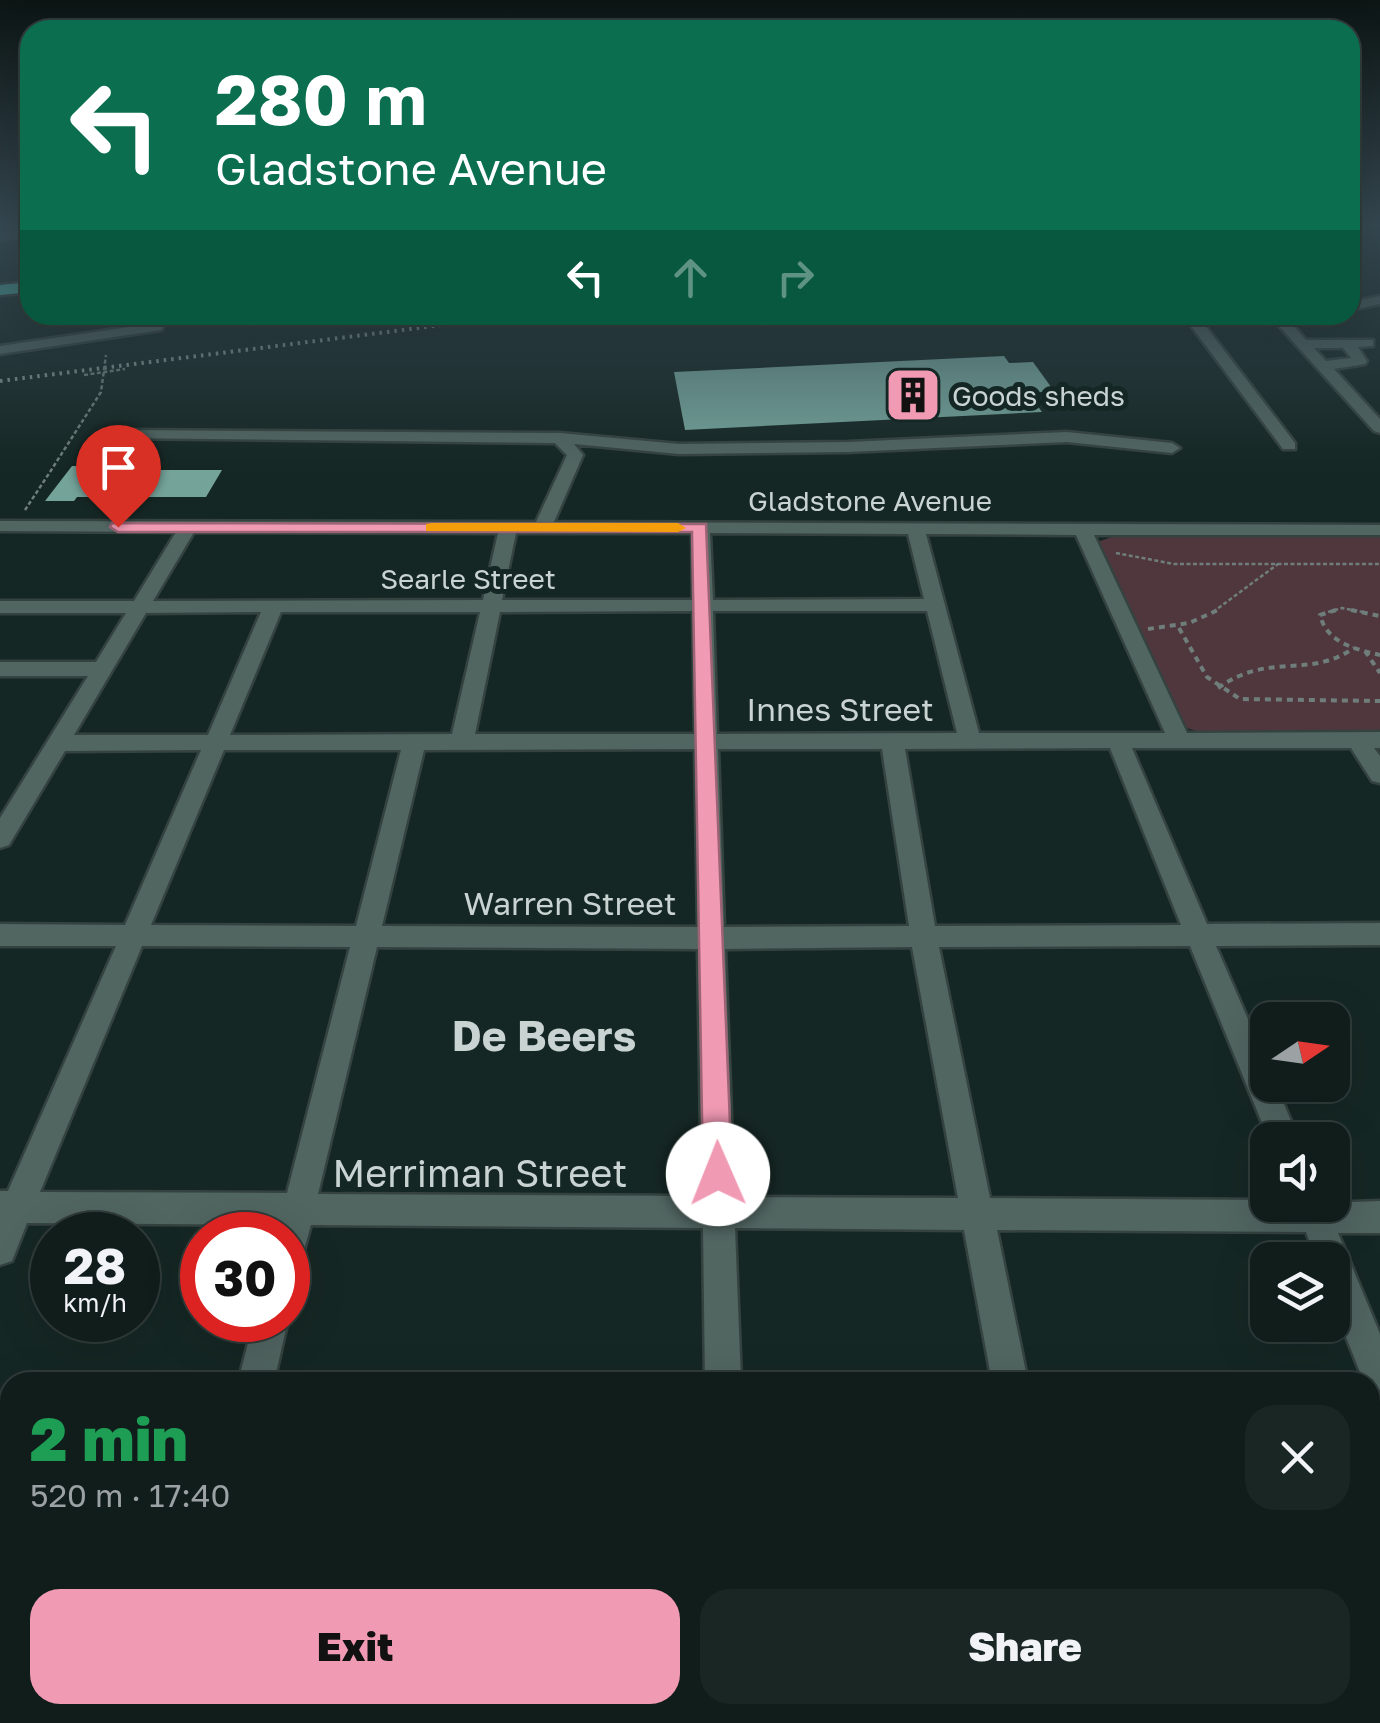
<!DOCTYPE html>
<html lang="en">
<head>
<meta charset="utf-8">
<style>
	:root { --surface:#101d1b; --page:#192624; --text:#f1f3f6; --muted:#9ca2a3; --line:#303b3a; --accent:#f19ab4 }
	body { margin:0; font-family:"Golos Text",sans-serif; background:var(--page); color:var(--text); height:100vh; display:flex; flex-direction:column; font-size:38px; white-space:nowrap }
	* { box-sizing:border-box; margin:0 }
	p { font-size:32px; color:var(--muted) }
	.icon { flex:none; width:55px; height:55px; fill:none; stroke:currentColor; stroke-width:2; stroke-linecap:round; stroke-linejoin:round }
	.map { position:relative; flex:1; overflow:hidden }
	.side { position:absolute; left:0px; top:1372px; width:1380px; height:352px; display:flex; flex-direction:column; background:var(--surface); border-radius:30px 30px 0 0; box-shadow:0 10px 40px #0002,0 0 0 2px var(--line) }
	.side>* { flex:none }
	.guide { position:absolute; left:20px; top:20px; width:1340px; height:305px; border-radius:30px; box-shadow:0 10px 40px #0002,0 0 0 2px var(--line); background:#0b6e4f; color:#fff; overflow:hidden }
	.needle { width:65px; rotate:77deg }
	.controls { position:absolute; left:1250px; top:1002px; display:grid; gap:20px }
	.controls a { display:grid; place-items:center; width:100px; height:100px; border-radius:20px; background:var(--surface); box-shadow:0 10px 40px #0002,0 0 0 2px var(--line); font-size:50px }
	.speed { position:absolute; left:30px; top:1212px; display:flex; gap:20px; font-size:50px; font-weight:700; text-align:center }
	.speed>* { display:grid; place-content:center; width:130px; height:130px; border-radius:50%; background:var(--surface); box-shadow:0 10px 40px #0002,0 0 0 2px var(--line); line-height:1 }
	.speed small { font-size:25px; font-weight:400 }
	.speed .limit { border:15px solid #d22; background:#fff; color:#111 }
	.pin { position:absolute; display:grid; place-items:center; width:85px; height:85px; color:#fff; margin:-102px -42px; border-radius:50% 50% 50% 0; rotate:-45deg; box-shadow:0 0 10px #0007 }
	.pin .icon { rotate:45deg }
	.me { position:absolute; width:110px; margin:-55px; rotate:359deg; stroke-linejoin:round; filter:drop-shadow(0 0 8px #0008) }
	.turn { display:flex; align-items:center; gap:35px; height:210px; padding:0 30px; font-size:45px }
	.turn .icon { width:130px; height:130px; stroke-width:2.5 }
	.turn b { display:block; font-size:70px; line-height:85px }
	.lanes { display:flex; align-items:center; height:95px; padding:0 30px; background:#0003; justify-content:center; gap:50px; direction:ltr }
	.lanes .off { opacity:.35 }
	.round { display:grid; place-items:center; flex:none; width:105px; height:105px; border-radius:30px; background:var(--page) }
	.summary { display:flex; align-items:center; justify-content:space-between; height:170px; padding:0 30px }
	h1 { font-size:60px; font-weight:800; line-height:75px; color:#1e9e55 }
	.cta { display:flex; gap:20px; margin-top:auto; padding:20px 30px }
	.cta a { flex:1; height:115px; border-radius:30px; background:var(--accent); color:#111; font-size:40px; font-weight:800; line-height:115px; text-align:center }
	.cta a+a { background:var(--page); color:var(--text) }
	.map>svg:first-child { display:block }
</style>
</head>
<body>
<div class="map">
<svg width="1380" height="1723" viewBox="0 0 1380 1723">
	<rect width="100%" height="100%" fill="#152724"/>
	<path fill="#50373e" d="M1118,535L1380,536V732H1199L1184,727L1097,542Z"/>
	<path fill="#74a39a" d="M1004,356L1009,363L1033,362L1054,391L1028,393L1042,412L685,430L674,372Z
		M72,466H100L97,470H222L206,497H77L74,501H45Z"/>
	<g fill="none" stroke-linecap="round" stroke-linejoin="round">
		<g stroke="#354340" stroke-width="5">
			<path id="minor" d="M30,230V238L0,240V232Z
				M1380,296V304L1350,310V302Z
				M1183,315H1197L1295,443V449H1283Z
				M1269,315H1284L1306,340H1373V346L1358,347L1367,361L1365,364L1334,369L1380,419V433L1374,431ZM1314,348H1343L1351,358L1326,361Z
				M156,323L163,327L161,330L0,354V346Z
				M127,430L560,433L679,444L848,442L1067,432L1172,443L1180,448L1172,453L1067,442L848,452L679,454L574,444L583,455L554,522L1380,525V535H1094L1187,733L1380,732V748H1374L1380,756V783L1372,781L1351,748H1132L1207,924L1380,923V945L1216,946L1268,1065V1085H1276L1299,1140H1269L1190,946L939,947L990,1198L1268,1200V1205L1380,1201V1233H1338L1380,1334V1396L1370,1392V1382H1364L1332,1302V1260H1316L1306,1232L997,1230L1028,1382H992L964,1230L735,1228L741,1382H705L703,1228L311,1225L300,1264L288,1269V1235H276L278,1225L27,1223L12,1261L0,1265V1191H8L116,946H0V924L125,925L201,750L65,751L9,845L0,848V818L88,676H0V662H96L126,613H0V601H134L176,532L0,531V521L536,522L567,455L555,443L121,438L119,435ZM194,532L498,533L483,600L153,601ZM516,533H692L693,600H502ZM710,533L908,534L924,599L713,600ZM926,534L1076,535L1165,733H979ZM693,611L695,734H475L500,612ZM713,611H927L957,733L717,734ZM261,612L208,735H74L146,613ZM281,612H480L452,734L230,735ZM1110,748L1181,925L935,926L905,749ZM695,749L698,927L382,926L424,750ZM718,749H882L909,926L724,927ZM224,750H401L356,926L151,925ZM142,946L350,947L287,1193L40,1192ZM377,947L698,949L702,1196L318,1194ZM912,947L958,1198L734,1197L725,949Z
				M288,1318V1320L274,1382H238L254,1320Z
				M0,1583H10V1623H0Z
				M1370,1584H1380V1624H1370Z
				M152,1715H194L192,1723H150Z"/>
		</g>
		<g stroke="#354340" stroke-width="5">
			<path id="highway" d="M30,282V292L0,295V285Z"/>
		</g>
		<path stroke="#6f7d7b" stroke-width="2.5" stroke-dasharray="4 2.5" stroke-linecap="butt" d="M84,375L125,369
			M25,510L50,472
			M1116,553L1174,564H1380
			M1213,612L1278,564
			M1328,612L1342,608L1363,612"/>
		<path stroke="#6f7d7b" stroke-width="4" stroke-dasharray="6 5" stroke-linecap="butt" d="M1336,610L1320,615C1327,643 1355,649 1380,655
			M1351,610L1380,616
			M1179,628L1207,677L1240,699L1380,701
			M1148,629L1189,623L1218,610
			M1365,651L1380,673
			M1218,688C1270,651 1307,680 1354,648"/>
		<use href="#minor" fill="#516561" fill-rule="evenodd"/>
		<use href="#highway" fill="#51cdbc" fill-rule="evenodd"/>
		<path stroke="#84928f" stroke-width="4" stroke-dasharray="2.5 5" stroke-linecap="butt" d="M306,325L388,315
			M0,381L521,315"/>
		<path stroke="#6f7d7b" stroke-width="2.5" stroke-dasharray="4 2.5" stroke-linecap="butt" d="M50,472L101,392L106,355"/>
	</g>
	<linearGradient id="sky" x2="0" y2="1"><stop stop-color="#0c1514"/><stop offset="0.48" stop-color="#354750"/><stop offset="1" stop-color="#354750" stop-opacity="0"/></linearGradient>
	<rect width="1380" height="469" fill="url(#sky)"/>
	<path fill="#f19ab4" stroke="#9d6475" stroke-width="2.5" d="M112,523L706,524L732,1174L728,1184L718,1188L707,1184L703,1174L692,532H118L110,527Z"/>
	<path fill="#f59e0b" d="M432,523H678L686,528L678,532L426,531V524Z"/>
	<defs>
		<g id="building-square" transform="scale(2.875)"><rect x="-9" y="-9" width="18" height="18" rx="4" fill="#f19ab4" stroke="#152724"/><path d="M-4-6H4V6H1V3H-1V6H-4ZM-2.5-4.3h1.7v1.8h-1.7ZM.8-4.3h1.7v1.8H.8ZM-2.5-1h1.7V.8h-1.7ZM.8-1h1.7V.8H.8Z" fill="#111"/></g>
	</defs>
	<g fill-rule="evenodd">
		<use href="#building-square" x="913" y="395"/>
	</g>
	<g text-anchor="middle" dominant-baseline="central" stroke-width="10" stroke-linejoin="round" paint-order="stroke">
		<g font-size="28" fill="#c9d4d2" stroke="#152724" text-anchor="start">
			<text x="952" y="395">Goods sheds</text>
		</g>
		<g font-size="28" fill="#c9d4d2" stroke="#152724">
			<text x="870" y="500">Gladstone Avenue</text>
			<text x="468" y="578">Searle Street</text>
		</g>
		<g font-size="32" fill="#c9d4d2" stroke="#152724">
			<text x="840" y="709">Innes Street</text>
			<text x="570" y="903">Warren Street</text>
		</g>
		<g font-size="38" fill="#c9d4d2" stroke="#152724">
			<text x="480" y="1172">Merriman Street</text>
		</g>
		<g font-size="42" font-weight="bold" fill="#c9d4d2" stroke="#152724">
			<text x="544" y="1035">De Beers</text>
		</g>
	</g>
</svg>
<div class="controls">
<a><svg class="needle" viewBox="-14 -14 28 28"><path d="M0-13l5 13h-10z" fill="#e53935"/><path d="M0 13l5-13h-10z" fill="#9ca2a3"/></svg></a>
<a><svg class="icon" aria-label="sound" viewBox="0 0 24 24"><path d="M4 9h4l5-4v14l-5-4H4zM17 9q2 3 0 6"/></svg></a>
<a><svg class="icon" aria-label="layers" viewBox="0 0 24 24"><path d="M12 4l9 5-9 5-9-5zM3 14l9 5 9-5"/></svg></a>
</div>
<div class="speed"><div>28<small>km/h</small></div><div class="limit">30</div></div>
<div class="pin" style="left:118px;top:527px;background:#d93025"><svg class="icon" aria-label="arrive" viewBox="0 0 24 24"><path d="M6 21V4h12l-3 4 3 4H6"/></svg></div>
<svg class="me" style="left:718px;top:1174px" viewBox="-20 -20 40 40"><circle r="19" fill="#fff"/><path d="M0-13L10 11 0 6-10 11z" fill="#f19ab4"/></svg>
<div class="guide">
<div class="turn"><svg class="icon" aria-label="left" viewBox="0 0 24 24"><path d="M17 20v-9H6M10 6l-5 5 5 5"/></svg><div><b>280 m</b>Gladstone Avenue</div></div>
<div class="lanes"><svg class="icon" aria-label="left" viewBox="0 0 24 24"><path d="M17 20v-9H6M10 6l-5 5 5 5"/></svg><svg class="icon off" aria-label="ahead" viewBox="0 0 24 24"><path d="M12 20V5M6 11l6-6 6 6"/></svg><svg class="icon off" aria-label="right" viewBox="0 0 24 24"><path d="M7 20v-9h11M14 6l5 5-5 5"/></svg></div>
</div>
<section class="side">
<div class="summary"><div><h1>2 min</h1><p>520 m · 17:40</p></div><a class="round"><svg class="icon" aria-label="close" viewBox="0 0 24 24"><path d="M6 6l12 12M18 6L6 18"/></svg></a></div>
<div class="cta"><a>Exit</a><a>Share</a></div>
</section>
</div>
</body>
</html>
